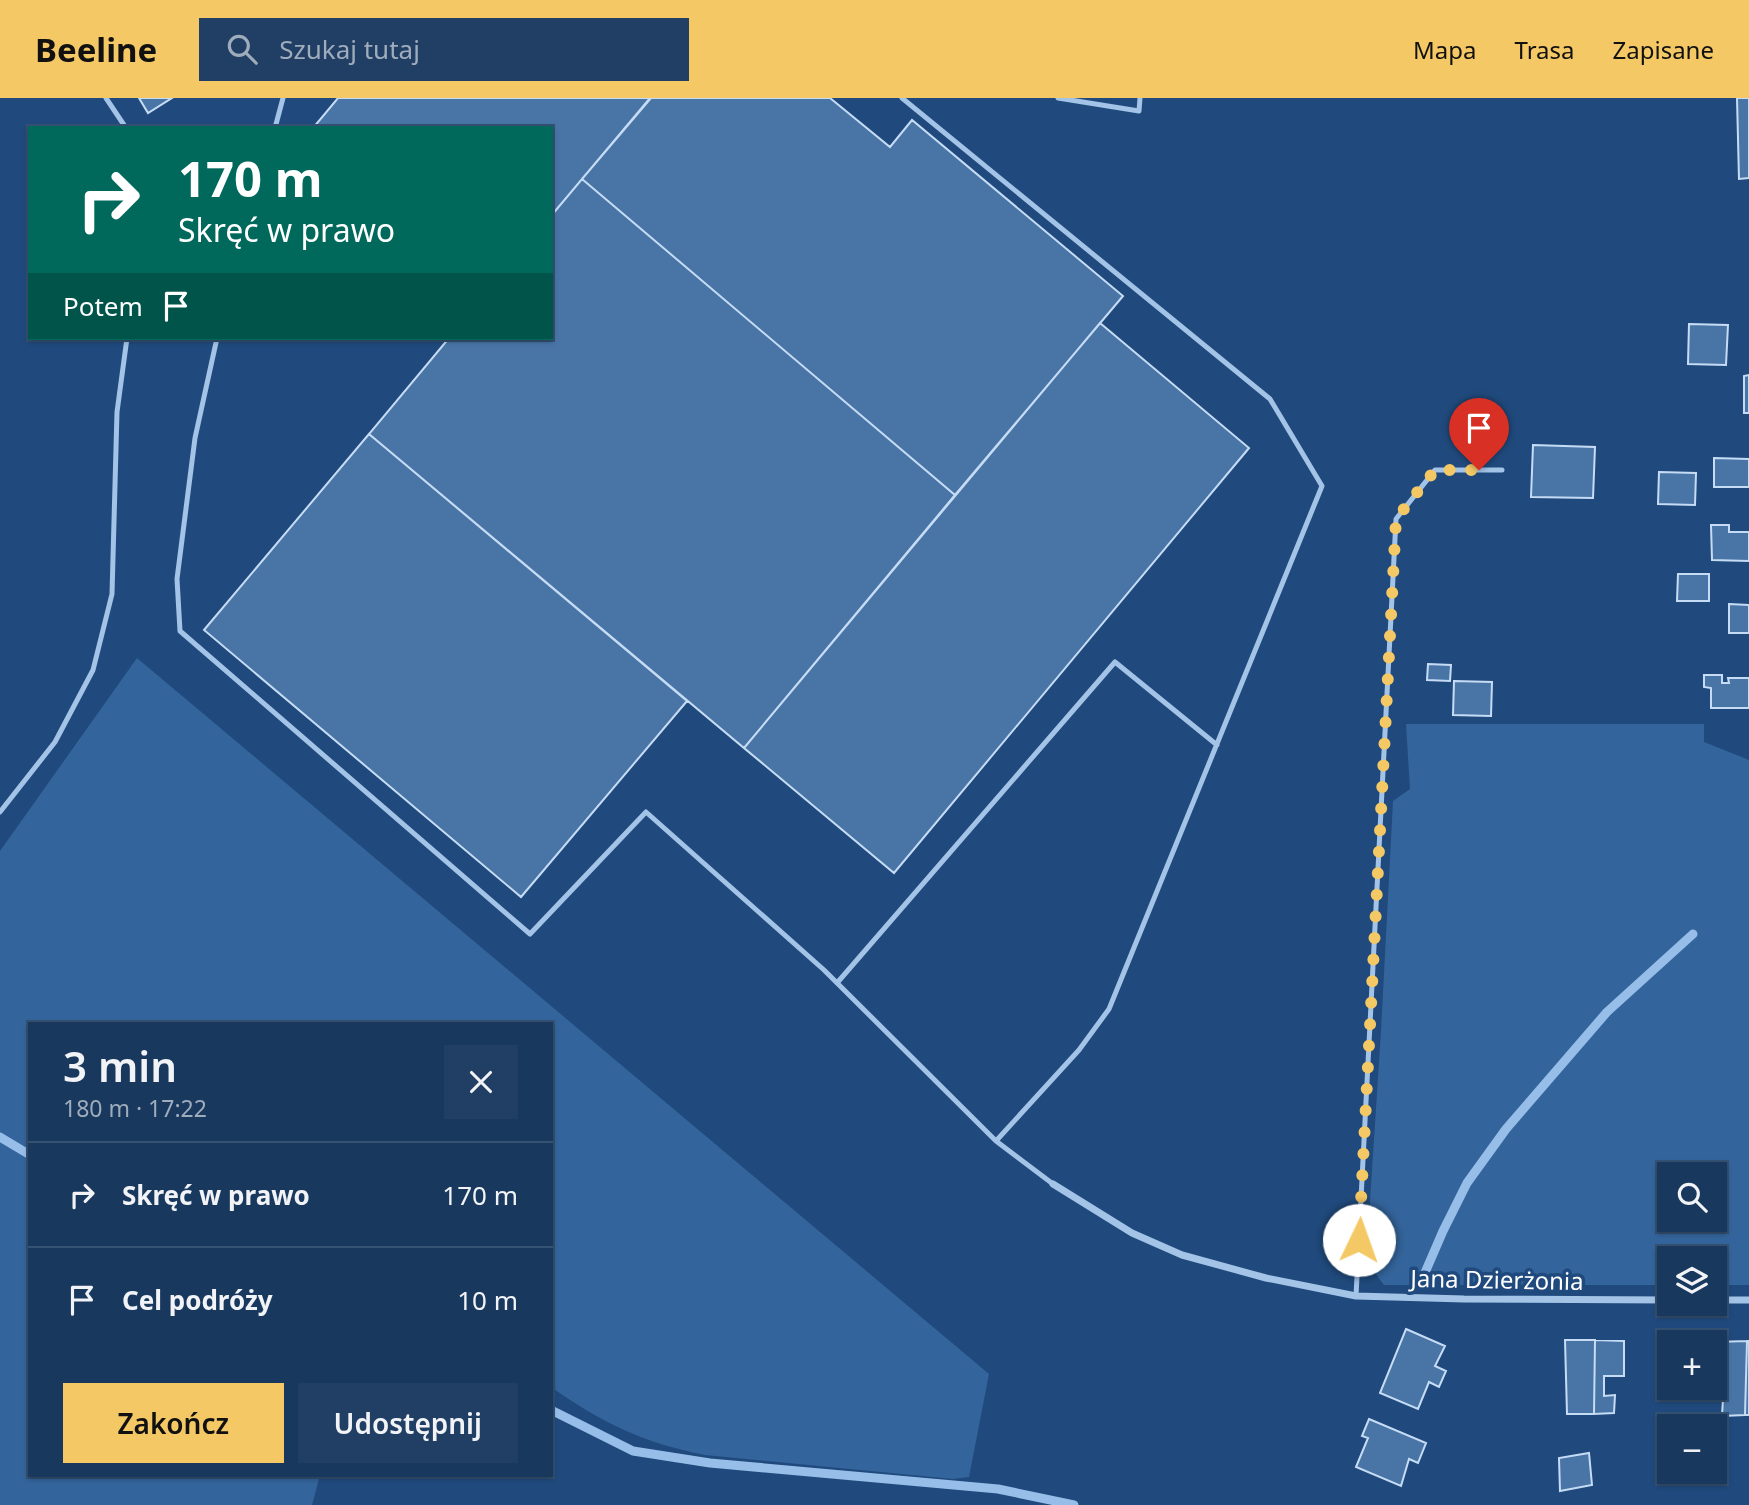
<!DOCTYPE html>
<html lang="pl">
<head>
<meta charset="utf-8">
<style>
	:root { --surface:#18385e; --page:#213f64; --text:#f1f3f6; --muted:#9facbc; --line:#365273; --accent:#f4c864 }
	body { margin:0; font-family:"Noto Sans",sans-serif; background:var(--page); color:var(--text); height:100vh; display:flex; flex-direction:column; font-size:26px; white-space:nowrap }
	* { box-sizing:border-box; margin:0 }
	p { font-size:23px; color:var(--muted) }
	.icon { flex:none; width:38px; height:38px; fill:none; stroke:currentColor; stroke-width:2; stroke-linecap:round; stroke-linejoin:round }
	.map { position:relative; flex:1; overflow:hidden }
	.sheet { position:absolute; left:28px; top:924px; width:525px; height:455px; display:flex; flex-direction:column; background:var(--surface); border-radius:0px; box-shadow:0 2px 5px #0004,0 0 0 2px var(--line) }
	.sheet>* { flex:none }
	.top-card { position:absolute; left:28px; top:28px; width:525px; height:214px; border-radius:0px; box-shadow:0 2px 5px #0004,0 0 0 2px var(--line); background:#00695c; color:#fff; overflow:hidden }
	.tools { position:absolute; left:1657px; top:1064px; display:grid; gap:14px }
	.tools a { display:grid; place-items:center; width:70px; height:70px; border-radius:0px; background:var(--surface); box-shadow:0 2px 5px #0004,0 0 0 2px var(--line); font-size:35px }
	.pin { position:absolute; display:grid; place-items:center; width:60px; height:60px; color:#fff; margin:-72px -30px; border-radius:50% 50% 50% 0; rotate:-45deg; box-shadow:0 0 7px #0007 }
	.pin .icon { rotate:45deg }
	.me { position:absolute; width:77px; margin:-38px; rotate:3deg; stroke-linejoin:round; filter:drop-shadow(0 0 5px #0008) }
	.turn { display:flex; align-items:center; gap:24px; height:147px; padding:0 35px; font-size:32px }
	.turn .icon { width:91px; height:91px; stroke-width:2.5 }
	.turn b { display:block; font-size:49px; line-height:60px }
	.then { display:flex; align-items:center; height:66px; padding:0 35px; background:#0003; gap:14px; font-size:26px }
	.round { display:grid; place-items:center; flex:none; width:74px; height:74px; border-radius:0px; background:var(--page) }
	.summary { display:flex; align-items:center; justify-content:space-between; height:119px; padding:0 35px }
	h1 { font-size:42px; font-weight:600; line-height:52px }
	.action { display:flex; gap:14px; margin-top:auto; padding:14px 35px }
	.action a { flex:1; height:80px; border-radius:0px; background:var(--accent); color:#111; font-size:28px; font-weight:600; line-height:80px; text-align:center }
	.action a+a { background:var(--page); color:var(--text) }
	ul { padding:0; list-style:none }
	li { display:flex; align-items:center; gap:21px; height:105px; padding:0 35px; border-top:2px solid var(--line) }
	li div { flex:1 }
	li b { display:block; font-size:26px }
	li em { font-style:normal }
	header { display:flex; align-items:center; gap:42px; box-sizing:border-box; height:98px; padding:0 35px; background:var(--accent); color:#111 }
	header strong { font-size:33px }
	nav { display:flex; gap:38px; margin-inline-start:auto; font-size:24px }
	.search { width:490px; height:63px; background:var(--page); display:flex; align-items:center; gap:18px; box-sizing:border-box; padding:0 24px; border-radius:0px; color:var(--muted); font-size:26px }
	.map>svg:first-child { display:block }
</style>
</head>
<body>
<header>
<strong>Beeline</strong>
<div class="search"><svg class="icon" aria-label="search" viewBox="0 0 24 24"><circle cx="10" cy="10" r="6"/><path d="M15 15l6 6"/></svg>Szukaj tutaj</div>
<nav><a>Mapa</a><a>Trasa</a><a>Zapisane</a></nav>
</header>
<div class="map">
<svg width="1749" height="1407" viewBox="0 0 1749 1407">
	<rect width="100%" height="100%" fill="#204a7d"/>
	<path fill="#33649b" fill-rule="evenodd" d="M137,560L989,1276L969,1379L953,1381L705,1357C644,1345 602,1325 551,1289V926H30V1377H320L312,1407H0V753Z
		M1406,626H1704V644L1749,662V1187H1715V1160H1670L1669,1187H1384C1369,1168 1367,1158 1368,1134L1381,933L1393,703L1410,691ZM1670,1076H1715V1122H1670Z"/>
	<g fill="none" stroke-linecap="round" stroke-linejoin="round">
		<path stroke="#97bee8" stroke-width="9" d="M0,1039L30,1057
			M1424,1177L1443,1133L1467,1085L1506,1031L1607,914L1693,836
			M551,1312L633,1353L710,1365L998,1391L1074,1407"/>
	</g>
	<path fill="#4874a6" stroke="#c6dcf5" stroke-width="2" d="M139,0H172L148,15Z
		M338,0H650L551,118V30H313Z
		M651,0H830L890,49L912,22L1123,198L955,397L582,81Z
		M1737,0H1749V80L1739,81Z
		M582,81L955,397L744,650L369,336L449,240H551V118Z
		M1100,225L1249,350L894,775L744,650Z
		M1689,226L1728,227L1726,267L1688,266Z
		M1749,277V315H1744V278Z
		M369,336L687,603L521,799L204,532Z
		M1533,347L1595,349L1593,400L1531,399Z
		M1714,360L1749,361V389H1714Z
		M1659,374L1696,375L1695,407L1658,406Z
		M1711,427H1729V434H1749V463L1712,462Z
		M1678,476H1709V503H1677Z
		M1729,506L1749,507V535H1729Z
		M1428,566L1451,567L1450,583L1427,582Z
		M1704,577H1722V585H1729L1728,580H1749V610H1711V590L1704,589Z
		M1454,583L1492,584L1491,618L1453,617Z
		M1406,1231L1445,1248L1435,1268L1446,1273L1439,1289L1429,1284L1418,1311L1380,1295Z
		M1565,1242H1595L1594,1316H1567Z
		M1595,1242L1624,1243V1278H1604V1298L1615,1297L1614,1315L1594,1316Z
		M1747,1243H1749V1317H1745Z
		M1747,1243L1745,1317L1722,1318L1724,1283L1716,1284V1244Z
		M1369,1321L1426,1345L1418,1365L1409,1361L1401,1388L1356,1369L1368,1340L1362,1338Z
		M1589,1355L1592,1387L1560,1393L1559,1360Z"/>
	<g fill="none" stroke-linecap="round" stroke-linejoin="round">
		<path stroke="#a3c3e7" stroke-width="5" d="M106,0L126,30
			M902,0L1270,301L1322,388L1109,911L1079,952L996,1043L1053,1086
			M1058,0L1139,13L1140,0
			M275,30L283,0
			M217,240L195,340L177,481L180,533L530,836L646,714L824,872L996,1043
			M0,714L55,644L93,572L112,496L117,314L127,240
			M837,885L1115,564L1217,647
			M1356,1198L1396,421L1435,372H1502"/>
		<path stroke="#a3c3e7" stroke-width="7" d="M1053,1086L1132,1135L1182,1157L1266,1180L1356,1198L1464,1201L1670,1202
			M1715,1202H1749"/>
	</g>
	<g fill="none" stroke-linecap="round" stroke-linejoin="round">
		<path stroke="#f4c864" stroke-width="12" stroke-dasharray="0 21.6" d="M1359,1142L1396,421L1435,372H1479"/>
	</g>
	<g text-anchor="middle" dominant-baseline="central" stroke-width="7" stroke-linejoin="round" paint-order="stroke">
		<g font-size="24" fill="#fff" stroke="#204a7d">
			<text transform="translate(1497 1181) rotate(1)">Jana Dzierżonia</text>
		</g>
	</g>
</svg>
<div class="tools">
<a><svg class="icon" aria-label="search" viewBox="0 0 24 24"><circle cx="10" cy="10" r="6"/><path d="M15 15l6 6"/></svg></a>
<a><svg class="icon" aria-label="layers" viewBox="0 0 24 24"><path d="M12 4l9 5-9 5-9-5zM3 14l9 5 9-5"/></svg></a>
<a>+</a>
<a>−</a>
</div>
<div class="pin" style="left:1479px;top:372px;background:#d93025"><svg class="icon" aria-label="arrive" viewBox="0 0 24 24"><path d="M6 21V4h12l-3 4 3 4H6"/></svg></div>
<svg class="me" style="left:1359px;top:1142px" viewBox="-20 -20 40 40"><circle r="19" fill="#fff"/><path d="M0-13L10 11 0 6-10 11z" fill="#f4c864"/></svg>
<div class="top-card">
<div class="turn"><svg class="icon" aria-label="right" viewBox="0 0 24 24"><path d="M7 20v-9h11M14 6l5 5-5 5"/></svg><div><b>170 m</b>Skręć w prawo</div></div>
<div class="then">Potem<svg class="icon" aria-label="arrive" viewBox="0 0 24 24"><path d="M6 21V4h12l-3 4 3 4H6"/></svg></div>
</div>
<section class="sheet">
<div class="summary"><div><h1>3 min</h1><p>180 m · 17:22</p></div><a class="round"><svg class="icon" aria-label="close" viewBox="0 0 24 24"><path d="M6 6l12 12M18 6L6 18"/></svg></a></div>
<ul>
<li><svg class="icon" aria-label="right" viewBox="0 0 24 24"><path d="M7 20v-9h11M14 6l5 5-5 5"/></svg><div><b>Skręć w prawo</b></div><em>170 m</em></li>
<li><svg class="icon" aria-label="arrive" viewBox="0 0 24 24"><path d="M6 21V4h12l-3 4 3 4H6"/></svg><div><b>Cel podróży</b></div><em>10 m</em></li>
</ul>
<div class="action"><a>Zakończ</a><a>Udostępnij</a></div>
</section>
</div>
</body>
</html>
